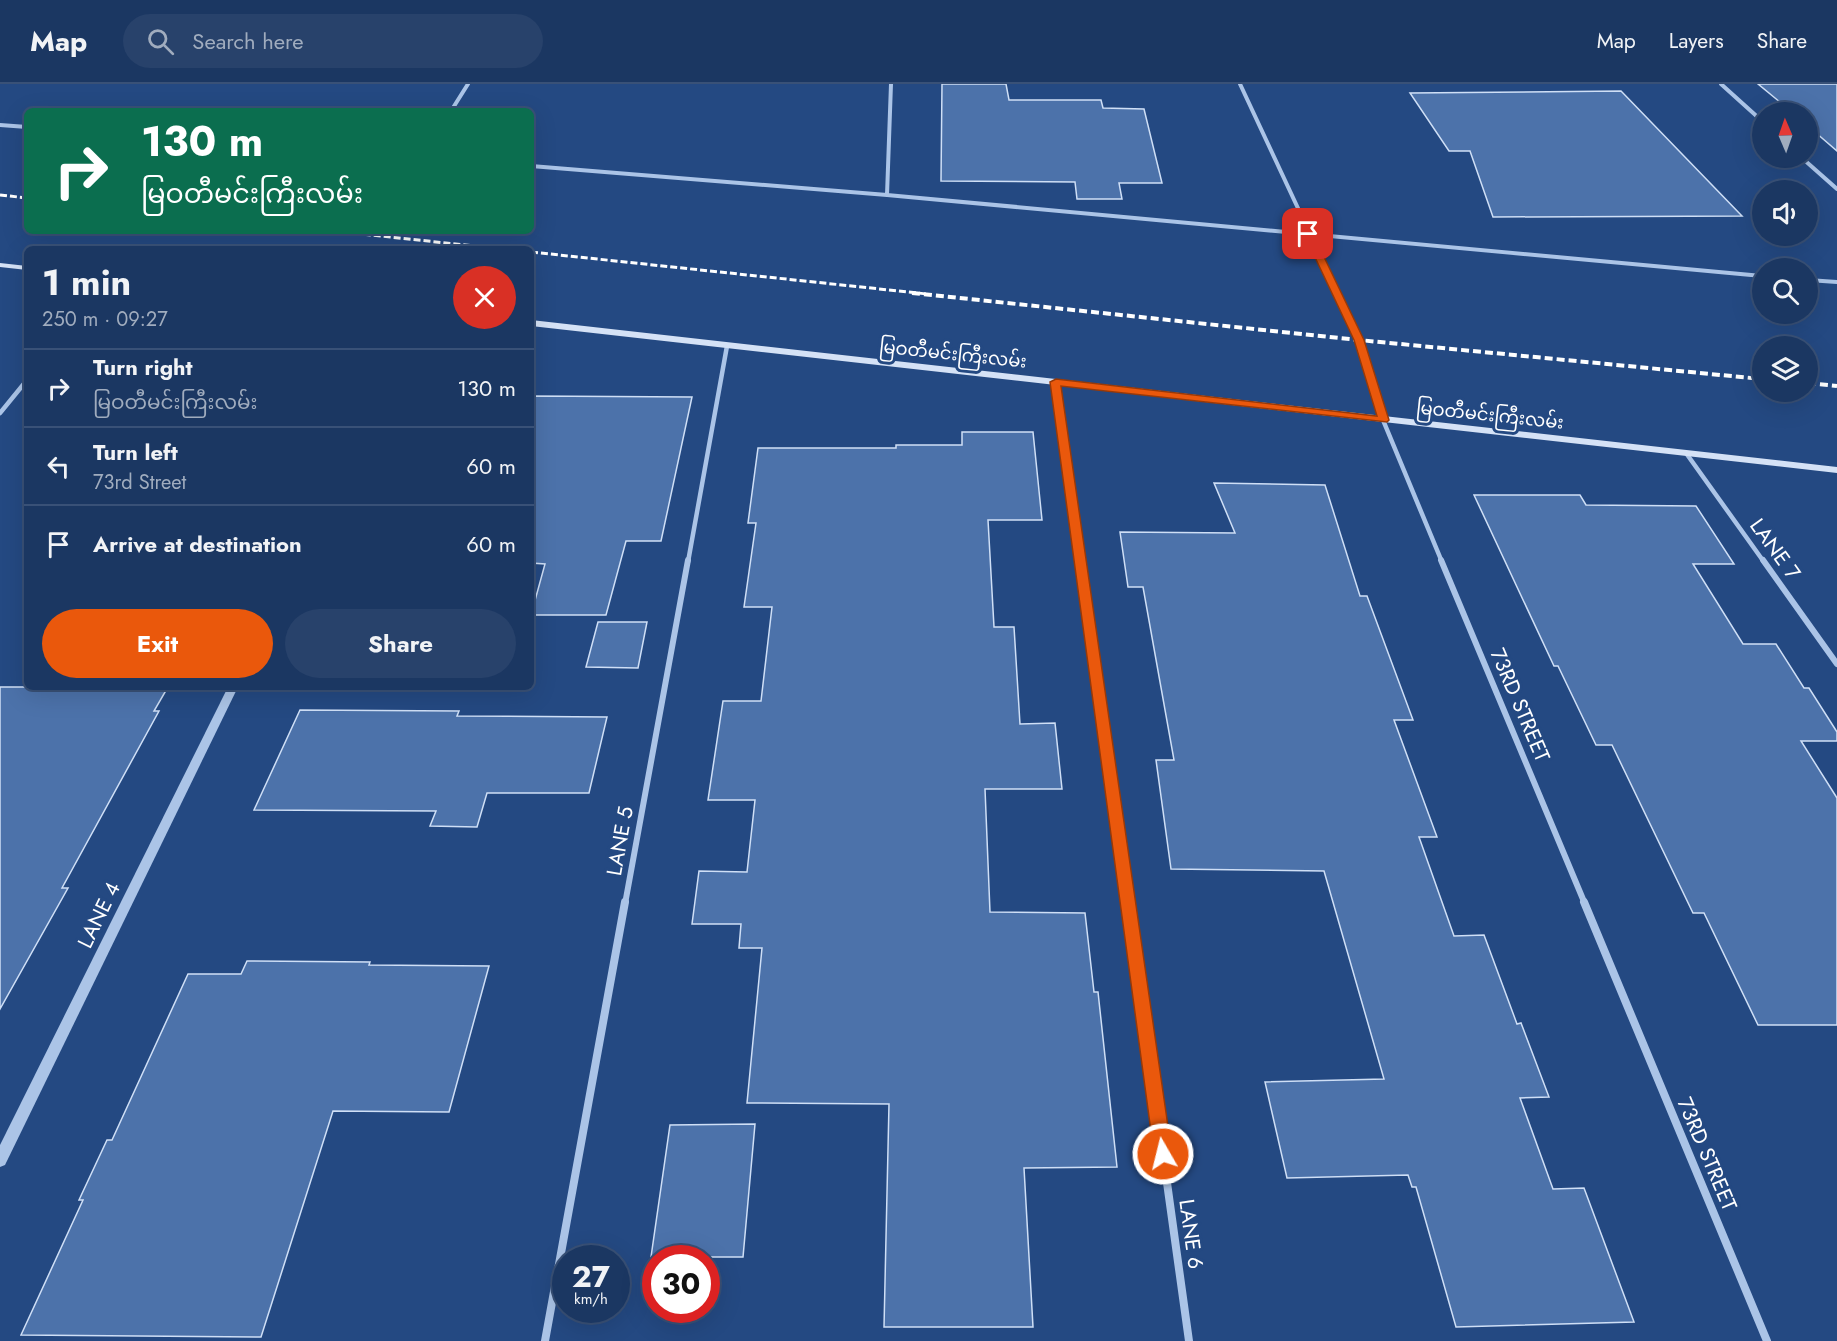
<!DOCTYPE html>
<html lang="en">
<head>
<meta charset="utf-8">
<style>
	:root { --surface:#1b3762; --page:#28426b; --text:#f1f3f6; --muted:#a0acbe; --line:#395177; --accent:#ea580c }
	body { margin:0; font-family:Jost,"Noto Sans Myanmar",sans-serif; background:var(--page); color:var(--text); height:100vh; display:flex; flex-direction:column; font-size:22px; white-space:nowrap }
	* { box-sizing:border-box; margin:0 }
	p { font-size:20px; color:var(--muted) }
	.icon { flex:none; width:33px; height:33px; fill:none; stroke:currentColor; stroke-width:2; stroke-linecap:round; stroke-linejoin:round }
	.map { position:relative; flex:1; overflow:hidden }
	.details { position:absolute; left:24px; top:162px; width:510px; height:444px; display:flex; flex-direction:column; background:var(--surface); border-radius:9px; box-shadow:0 6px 24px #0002,0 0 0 2px var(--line) }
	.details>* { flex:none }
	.banner { position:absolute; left:24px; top:24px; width:510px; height:126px; border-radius:9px; box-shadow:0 6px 24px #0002,0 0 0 2px var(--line); background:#0b6e4f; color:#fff; overflow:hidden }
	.needle { width:39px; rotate:358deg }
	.tools { position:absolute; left:1752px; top:18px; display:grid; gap:12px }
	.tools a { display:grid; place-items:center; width:66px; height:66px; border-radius:50%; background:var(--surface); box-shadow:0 6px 24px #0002,0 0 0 2px var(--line); font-size:30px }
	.speed { position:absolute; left:552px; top:1161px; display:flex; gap:12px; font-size:30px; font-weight:700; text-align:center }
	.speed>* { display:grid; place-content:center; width:78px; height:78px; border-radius:50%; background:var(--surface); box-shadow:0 6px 24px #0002,0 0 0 2px var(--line); line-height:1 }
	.speed small { font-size:15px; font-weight:400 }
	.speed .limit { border:9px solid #d22; background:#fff; color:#111 }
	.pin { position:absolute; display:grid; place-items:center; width:51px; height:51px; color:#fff; margin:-26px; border-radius:12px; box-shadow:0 3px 9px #0006 }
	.me { position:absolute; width:66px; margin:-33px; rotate:352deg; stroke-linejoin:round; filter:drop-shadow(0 0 4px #0008) }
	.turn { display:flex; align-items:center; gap:21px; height:126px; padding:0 18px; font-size:27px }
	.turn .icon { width:78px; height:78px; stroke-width:2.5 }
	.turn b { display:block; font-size:42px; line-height:51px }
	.round { display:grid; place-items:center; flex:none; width:63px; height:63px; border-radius:32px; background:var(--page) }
	.overview { display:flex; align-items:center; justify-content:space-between; height:102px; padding:0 18px }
	h1 { font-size:36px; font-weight:700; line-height:45px }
	.action { display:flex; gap:12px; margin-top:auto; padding:12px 18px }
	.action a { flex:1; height:69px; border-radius:36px; background:var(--accent); color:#fff; font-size:24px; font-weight:700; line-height:69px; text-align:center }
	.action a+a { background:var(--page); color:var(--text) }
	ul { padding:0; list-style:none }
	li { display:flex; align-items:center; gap:18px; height:78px; padding:0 18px; border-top:2px solid var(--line) }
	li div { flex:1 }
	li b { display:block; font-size:22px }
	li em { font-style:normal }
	header { display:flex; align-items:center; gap:36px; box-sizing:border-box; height:84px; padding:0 30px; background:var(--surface); border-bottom:2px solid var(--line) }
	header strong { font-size:28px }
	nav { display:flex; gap:33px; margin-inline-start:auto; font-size:21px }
	.search { width:420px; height:54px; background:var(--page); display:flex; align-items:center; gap:15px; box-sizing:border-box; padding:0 21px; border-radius:33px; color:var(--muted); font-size:22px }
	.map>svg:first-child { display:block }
</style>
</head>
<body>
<header>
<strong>Map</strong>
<div class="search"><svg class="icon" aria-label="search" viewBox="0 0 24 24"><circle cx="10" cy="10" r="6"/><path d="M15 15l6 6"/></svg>Search here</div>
<nav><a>Map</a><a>Layers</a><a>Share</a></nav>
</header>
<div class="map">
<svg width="1837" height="1257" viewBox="0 0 1837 1257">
	<rect width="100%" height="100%" fill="#244982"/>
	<path fill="#4c72aa" stroke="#cfdff6" stroke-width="1.5" d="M942,0H1006L1009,16H1101L1103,24L1144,25L1162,99H1119L1122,115H1077L1075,98L941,97Z
		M1758,0H1837V67L1808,42V28H1792Z
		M1621,7L1742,132L1493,133L1470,67H1449L1410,9Z
		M531,312L692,313L661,457H626L606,531H531L545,480L531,479Z
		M962,348H1033L1042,436H988L994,543H1014L1020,640L1055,639L1062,705H985L990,828L1085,829L1094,908H1098L1117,1083L1024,1084L1033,1243H884L889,1020L747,1019L762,864H739L741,840H692L699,787L747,788L755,716H708L723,617H761L772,523H744L756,439H748L758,364H896V361H962Z
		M1214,399L1325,401L1360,512H1367L1413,636H1394L1437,753H1419L1454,852L1484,851L1517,940L1521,939L1549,1013L1520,1014L1553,1105L1584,1104L1634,1238L1456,1243L1416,1103H1412L1408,1091L1287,1094L1265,998L1384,995L1324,787L1171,785L1156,676H1174L1143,503H1128L1120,448L1235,449Z
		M1474,411H1580L1586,421L1696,422L1734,480H1693L1743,560H1776L1804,604H1809L1837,648V657H1801L1837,714V941H1758L1704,829H1693L1612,661H1596L1558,582H1554Z
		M598,538H647L638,584L586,583Z
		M0,603H168L154,627H159L62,804H68L0,925Z
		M300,626L459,627L457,632L607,633L589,709H487L477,743L430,742L436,727L254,726Z
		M247,877L370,878L369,881L489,882L449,1028L333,1027L261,1253L21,1251L83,1116H79L107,1056H112L188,890H241Z
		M755,1040L743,1173H651L670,1041Z"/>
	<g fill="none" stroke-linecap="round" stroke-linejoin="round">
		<path stroke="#abc4e7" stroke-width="4" d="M1240,0L1338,210
			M1721,0L1762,37
			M451,27L468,0
			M0,41L27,43
			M1802,74L1837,105
			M531,82L887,111L1762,192
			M887,111L891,0
			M1808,196L1837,198"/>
		<path stroke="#abc4e7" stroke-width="4.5" d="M1337,209L1359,256L1383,336L1442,478
			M1055,298L1080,478
			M0,329L27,296
			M1686,369L1764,478
			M688,478L727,262"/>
		<path stroke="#abc4e7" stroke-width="6" d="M1080,476L1128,820
			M1441,476L1585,820
			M1763,476L1837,580
			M625,820L688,476"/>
		<path stroke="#abc4e7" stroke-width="8" d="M1128,818L1189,1257
			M1584,818L1767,1257
			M545,1257L625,818"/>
		<path fill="#abc4e7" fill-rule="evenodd" d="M228,603H238L5,1081L0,1083V1061Z"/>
		<path fill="#d5e2f6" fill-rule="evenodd" d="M0,179L27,182V186L0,183Z
			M531,236L1837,383V389L531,242Z"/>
		<path stroke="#fff" stroke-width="3" stroke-dasharray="7 3" stroke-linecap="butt" d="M0,111L27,114
			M334,147L502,165
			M531,168L927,210"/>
		<path stroke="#fff" stroke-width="4" stroke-dasharray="8 4" stroke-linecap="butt" d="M912,209L1359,256L1762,295
			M1808,299L1837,302"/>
	</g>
	<path fill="#ea580c" stroke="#983908" stroke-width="1.5" d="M1308,147L1313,150L1364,256L1389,336L1387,338L1061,302L1172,1070L1170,1076L1163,1079L1157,1076L1154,1070L1050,298L1056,295L1377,332L1354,256L1304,150Z"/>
	<g text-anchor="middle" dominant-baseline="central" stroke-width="6" stroke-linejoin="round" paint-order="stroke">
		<g font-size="18" fill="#fff" stroke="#244982">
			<text transform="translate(953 270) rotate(6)">မြဝတီမင်းကြီးလမ်း</text>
			<text transform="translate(1490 331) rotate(6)">မြဝတီမင်းကြီးလမ်း</text>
		</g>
		<g font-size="21" fill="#fff" stroke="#244982">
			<text transform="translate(1775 465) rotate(54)">LANE 7</text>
			<text transform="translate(1520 621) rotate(67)">73RD STREET</text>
			<text transform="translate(620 757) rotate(-80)">LANE 5</text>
			<text transform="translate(99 831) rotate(-64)">LANE 4</text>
			<text transform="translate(1707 1070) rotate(67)">73RD STREET</text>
			<text transform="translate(1191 1150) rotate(82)">LANE 6</text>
		</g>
	</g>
</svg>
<div class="tools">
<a><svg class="needle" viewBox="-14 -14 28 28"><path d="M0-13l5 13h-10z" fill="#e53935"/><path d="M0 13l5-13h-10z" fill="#a0acbe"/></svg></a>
<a><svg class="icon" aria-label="sound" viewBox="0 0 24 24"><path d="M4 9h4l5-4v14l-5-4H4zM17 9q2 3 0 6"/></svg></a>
<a><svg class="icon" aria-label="search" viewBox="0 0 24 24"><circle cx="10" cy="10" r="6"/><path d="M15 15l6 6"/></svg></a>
<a><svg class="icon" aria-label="layers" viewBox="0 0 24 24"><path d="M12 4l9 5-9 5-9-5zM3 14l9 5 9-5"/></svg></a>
</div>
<div class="speed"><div>27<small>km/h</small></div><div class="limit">30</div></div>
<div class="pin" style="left:1308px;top:150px;background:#d93025"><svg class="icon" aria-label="arrive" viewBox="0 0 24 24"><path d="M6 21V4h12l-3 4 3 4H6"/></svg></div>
<svg class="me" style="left:1163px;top:1070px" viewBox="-20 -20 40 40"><circle r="17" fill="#ea580c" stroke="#fff" stroke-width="3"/><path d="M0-11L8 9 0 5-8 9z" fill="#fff"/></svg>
<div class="banner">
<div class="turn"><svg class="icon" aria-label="right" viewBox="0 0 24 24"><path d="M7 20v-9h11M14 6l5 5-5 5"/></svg><div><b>130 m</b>မြဝတီမင်းကြီးလမ်း</div></div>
</div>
<section class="details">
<div class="overview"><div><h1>1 min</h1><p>250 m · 09:27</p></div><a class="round" style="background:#d93025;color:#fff"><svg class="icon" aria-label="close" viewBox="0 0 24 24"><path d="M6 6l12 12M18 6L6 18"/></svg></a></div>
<ul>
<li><svg class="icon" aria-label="right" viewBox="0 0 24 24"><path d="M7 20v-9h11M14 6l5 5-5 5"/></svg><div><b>Turn right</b><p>မြဝတီမင်းကြီးလမ်း</p></div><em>130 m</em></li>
<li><svg class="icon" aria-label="left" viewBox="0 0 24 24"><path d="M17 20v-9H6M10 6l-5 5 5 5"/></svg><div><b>Turn left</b><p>73rd Street</p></div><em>60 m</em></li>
<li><svg class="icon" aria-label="arrive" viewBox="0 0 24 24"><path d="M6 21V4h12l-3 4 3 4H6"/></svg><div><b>Arrive at destination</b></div><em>60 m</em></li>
</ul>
<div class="action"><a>Exit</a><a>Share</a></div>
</section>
</div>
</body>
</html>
